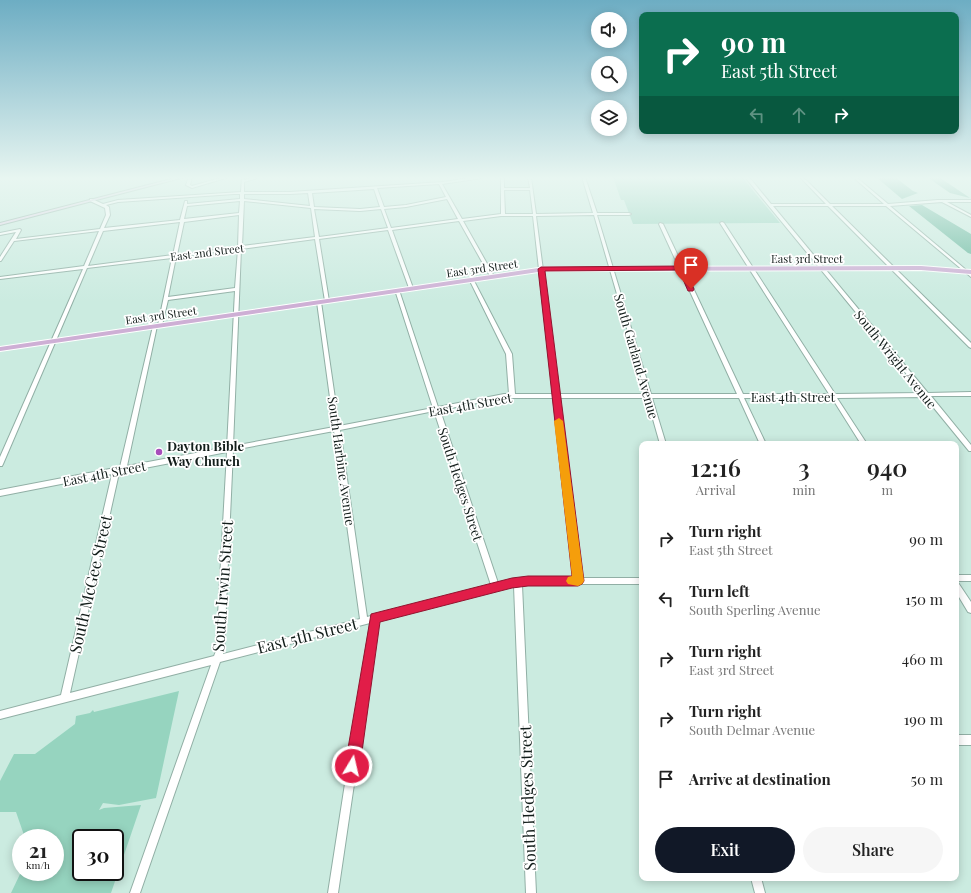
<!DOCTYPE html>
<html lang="en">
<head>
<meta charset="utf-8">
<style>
	:root { --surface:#fff; --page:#f6f6f6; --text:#222; --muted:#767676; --accent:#111827 }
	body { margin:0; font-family:"Playfair Display",serif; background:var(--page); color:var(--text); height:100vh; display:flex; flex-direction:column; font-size:15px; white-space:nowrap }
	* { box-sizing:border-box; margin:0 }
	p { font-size:13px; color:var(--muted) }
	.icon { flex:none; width:22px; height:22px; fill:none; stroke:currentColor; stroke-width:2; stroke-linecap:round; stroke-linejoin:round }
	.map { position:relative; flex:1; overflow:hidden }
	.panel { position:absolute; left:639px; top:441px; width:320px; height:440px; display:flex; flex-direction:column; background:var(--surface); border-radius:8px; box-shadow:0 2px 10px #0003 }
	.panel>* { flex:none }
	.hud { position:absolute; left:639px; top:12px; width:320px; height:122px; border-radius:8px; box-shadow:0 2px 10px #0003; background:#0b6e4f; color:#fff; overflow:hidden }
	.fabs { position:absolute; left:591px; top:12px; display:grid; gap:8px }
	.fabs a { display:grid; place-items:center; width:36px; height:36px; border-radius:50%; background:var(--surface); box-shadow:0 2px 10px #0003; font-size:20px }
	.speed { position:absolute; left:12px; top:829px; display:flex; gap:8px; font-size:20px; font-weight:700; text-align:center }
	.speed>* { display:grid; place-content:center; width:52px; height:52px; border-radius:50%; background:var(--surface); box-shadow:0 2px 10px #0003; line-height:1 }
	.speed small { font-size:10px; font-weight:400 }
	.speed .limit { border:2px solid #111; border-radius:6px; background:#fff; color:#111 }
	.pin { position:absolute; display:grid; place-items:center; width:34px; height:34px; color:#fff; margin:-41px -17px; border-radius:50% 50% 50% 0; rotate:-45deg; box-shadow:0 0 4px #0007 }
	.pin .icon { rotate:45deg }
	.me { position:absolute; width:44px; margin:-22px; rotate:9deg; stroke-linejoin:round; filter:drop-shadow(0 0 3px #0008) }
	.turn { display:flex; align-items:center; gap:14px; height:84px; padding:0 16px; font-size:18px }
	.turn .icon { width:52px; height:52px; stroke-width:2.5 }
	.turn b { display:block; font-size:28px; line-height:34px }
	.lanes { display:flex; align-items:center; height:38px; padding:0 16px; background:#0003; justify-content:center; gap:20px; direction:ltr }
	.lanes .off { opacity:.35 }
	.eta { display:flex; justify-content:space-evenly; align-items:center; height:68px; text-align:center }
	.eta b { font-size:24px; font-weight:600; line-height:28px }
	.cta { display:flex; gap:8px; margin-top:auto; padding:8px 16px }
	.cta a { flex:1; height:46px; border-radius:24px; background:var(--accent); color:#fff; font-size:16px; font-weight:600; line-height:46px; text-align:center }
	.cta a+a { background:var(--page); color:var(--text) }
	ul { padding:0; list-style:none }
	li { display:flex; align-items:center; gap:12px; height:60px; padding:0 16px }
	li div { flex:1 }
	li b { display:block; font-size:15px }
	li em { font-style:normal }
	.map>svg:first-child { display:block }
</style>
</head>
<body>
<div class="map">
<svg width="971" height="893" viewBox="0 0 971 893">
	<rect width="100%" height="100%" fill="#cbebe0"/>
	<path fill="#96d4bf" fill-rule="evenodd" d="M613,177H742L780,223L633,224L624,200H621Z
		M179,691L156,798L119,805L103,803L99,810L104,808L141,805L111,893H11L21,872H55V838H25L16,812H0V781L14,754H35L75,724L76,716L90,713L93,710L94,712ZM81,838H115V872H81Z"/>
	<path fill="#68b79e" d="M876,177H895L913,191L918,193L902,199Z
		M927,177H939L970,198L950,193Z
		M922,205L971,234V254L968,253L909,206Z"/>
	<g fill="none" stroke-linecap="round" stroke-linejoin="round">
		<g stroke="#91afa5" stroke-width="2">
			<path id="minor" d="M189,177H192L190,185L192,186L224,177H229L192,188L186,185Z
				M242,177H244V180L256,177H261L244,182V192H290L443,182L477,177H483L482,178L442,184L462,219L501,214V177H504V188H530L528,177H531L536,214L593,213L582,177H585L597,213H629L631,214L629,215H597L651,394H737L659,224L660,223L663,224L743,394H829L720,223L722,222L724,223L835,394L922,393L745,177H749L771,204H826L800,177H803L830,204H884L853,177H856L888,204L938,200H971V202H947L971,215V217L942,202L890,206L971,274V277L886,206H832L971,343V348L969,347L828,206H773L928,393L971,392V396H931L971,445V451H969L925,397L837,398L867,444H861L832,398H744L766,444H760L739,398H652L666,444H660L647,398H559L581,578H642V584H529L522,585L536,893H526L514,586L378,621L338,893H328L370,623L220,662L140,893H130L211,665L0,719V711L61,695L112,474L0,496V490L120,467L153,326L155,325L157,326L127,466L227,447L235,291L168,300L162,325L160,326L158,325L172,258L87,268L3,464L2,466H0V457L83,269L0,279V277L84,266L99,231L14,241L1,261H0V257L16,232L0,235V233L20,229L21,230L16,239L100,229L106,215L105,208L90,201V199H92L103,204L118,200L241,192ZM439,184L446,197L406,205L384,207L377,188ZM374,189L380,207L360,209L314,207L312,193ZM504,190H530L533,214H505ZM308,193L310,206L244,199V194H290ZM234,194H240V199L187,204V201H185L180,220L104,228L110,215L109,207L106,205L118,202ZM447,199L458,219L391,228L384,209L406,207ZM240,201L239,213L184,219L187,206ZM244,201L311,208L315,237L242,246ZM314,209L360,211L381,209L388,228L319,237ZM239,215L238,247L177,255L184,222ZM594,215L646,394H559L536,216ZM501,216H533L553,394H515L512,354L473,279L471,278L469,279L506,354L509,394H504L438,407L399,290L397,289L395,290L433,408L339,426L321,302L319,301L317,302L334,427L233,446L241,249L315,239L325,301L327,302L329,301L319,239L388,230L409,288L411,289L413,288L392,230L459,221L490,276L492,277L494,276L463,221ZM180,222L173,255L88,266L103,231ZM238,249L235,288L168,297L176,257ZM504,398H553L574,578C547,578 524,577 498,583L440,410ZM434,411L491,585L367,617L340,430ZM334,431L360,619L223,654L224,651L233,450ZM227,452L216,651L214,656L70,693L119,473Z
				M956,575H971V581H956Z
				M956,583L959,584L971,602V613L968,612L956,592Z
				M956,735H971V745H956Z
				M751,878H761L765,893H755Z"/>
		</g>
		<g stroke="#91afa5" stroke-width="2">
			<path id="secondary" d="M179,177H185L0,225V223Z"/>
		</g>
		<g stroke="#fff" stroke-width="2">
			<path id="primary" d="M921,266L971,270V274L921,270L545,271L0,351V347L545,267Z"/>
		</g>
		<use href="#minor" fill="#fff" fill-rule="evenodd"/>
		<use href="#secondary" fill="#e6d7ea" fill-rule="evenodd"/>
		<use href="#primary" fill="#ceafd5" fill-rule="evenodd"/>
	</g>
	<linearGradient id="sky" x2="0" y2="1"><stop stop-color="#6dadc3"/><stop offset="0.59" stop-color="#e8f6f1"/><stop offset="1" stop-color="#e8f6f1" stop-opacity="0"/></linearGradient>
	<rect width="971" height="302" fill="url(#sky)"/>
	<path fill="#e11d48" stroke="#92132f" d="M681,266L684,268L694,289L693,291H688L679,270L545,271L584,581L582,584L578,586H528L512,588L380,622L360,766L357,771L352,773L348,771L345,766L371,614L512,578L528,576H572L538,269L541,267Z"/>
	<path fill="#f59e0b" d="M559,418L563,421L584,581L582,584L578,586L568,584L566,581L568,577L572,576L554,421Z"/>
	<circle fill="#a74ebb" stroke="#fff" stroke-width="1.5" cx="159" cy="452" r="4"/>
	<g text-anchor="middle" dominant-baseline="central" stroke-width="3.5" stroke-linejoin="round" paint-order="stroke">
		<g font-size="11" fill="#121d1a" stroke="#fff">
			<text transform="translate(207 252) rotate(-7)">East 2nd Street</text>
			<text x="807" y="258">East 3rd Street</text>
			<text transform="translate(482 268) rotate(-8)">East 3rd Street</text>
			<text transform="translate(161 315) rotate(-8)">East 3rd Street</text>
		</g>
		<g font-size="13" fill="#121d1a" stroke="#fff">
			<text transform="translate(637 356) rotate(74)">South Garland Avenue</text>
			<text transform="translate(896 359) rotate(51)">South Wright Avenue</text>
			<text x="793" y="396">East 4th Street</text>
			<text transform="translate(470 404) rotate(-10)">East 4th Street</text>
			<text transform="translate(342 461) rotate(82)">South Harbine Avenue</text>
			<text transform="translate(104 473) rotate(-11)">East 4th Street</text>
			<text transform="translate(461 484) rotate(72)">South Hedges Street</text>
		</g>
		<g font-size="13" font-weight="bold" fill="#121d1a" stroke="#fff" text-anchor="start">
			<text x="167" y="445">Dayton Bible<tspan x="167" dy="15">Way Church</tspan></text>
		</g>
		<g font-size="16" fill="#121d1a" stroke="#fff">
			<text transform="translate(90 584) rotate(-77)">South McGee Street</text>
			<text transform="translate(222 586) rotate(-86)">South Irwin Street</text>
			<text transform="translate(307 635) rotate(-14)">East 5th Street</text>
			<text transform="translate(527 798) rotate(-92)">South Hedges Street</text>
		</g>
	</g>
</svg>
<div class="fabs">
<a><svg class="icon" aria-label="sound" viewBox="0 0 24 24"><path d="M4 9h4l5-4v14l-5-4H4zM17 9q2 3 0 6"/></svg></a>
<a><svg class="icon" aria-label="search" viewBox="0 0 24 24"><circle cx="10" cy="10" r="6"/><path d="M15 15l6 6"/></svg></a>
<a><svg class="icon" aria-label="layers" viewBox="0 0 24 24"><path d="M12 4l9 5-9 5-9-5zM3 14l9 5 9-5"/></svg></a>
</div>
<div class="speed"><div>21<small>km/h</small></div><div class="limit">30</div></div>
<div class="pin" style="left:691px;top:289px;background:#d93025"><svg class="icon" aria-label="arrive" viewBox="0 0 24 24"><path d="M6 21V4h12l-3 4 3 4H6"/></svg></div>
<svg class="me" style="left:352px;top:766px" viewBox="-20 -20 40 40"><circle r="17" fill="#e11d48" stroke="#fff" stroke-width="3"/><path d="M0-11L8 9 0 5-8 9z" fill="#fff"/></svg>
<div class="hud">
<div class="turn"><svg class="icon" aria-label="right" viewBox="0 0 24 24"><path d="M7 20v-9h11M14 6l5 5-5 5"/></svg><div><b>90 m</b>East 5th Street</div></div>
<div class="lanes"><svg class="icon off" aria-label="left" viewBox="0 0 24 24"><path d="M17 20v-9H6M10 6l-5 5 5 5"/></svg><svg class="icon off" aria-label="ahead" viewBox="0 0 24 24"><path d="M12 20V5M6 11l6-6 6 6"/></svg><svg class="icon" aria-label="right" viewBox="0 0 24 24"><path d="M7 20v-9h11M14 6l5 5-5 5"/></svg></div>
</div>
<section class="panel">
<div class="eta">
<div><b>12:16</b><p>Arrival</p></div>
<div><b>3</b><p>min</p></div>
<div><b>940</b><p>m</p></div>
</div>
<ul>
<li><svg class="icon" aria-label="right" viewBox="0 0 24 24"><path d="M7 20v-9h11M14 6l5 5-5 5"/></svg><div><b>Turn right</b><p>East 5th Street</p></div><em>90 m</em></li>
<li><svg class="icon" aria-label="left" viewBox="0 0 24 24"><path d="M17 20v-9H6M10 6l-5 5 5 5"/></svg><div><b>Turn left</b><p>South Sperling Avenue</p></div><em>150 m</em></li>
<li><svg class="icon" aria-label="right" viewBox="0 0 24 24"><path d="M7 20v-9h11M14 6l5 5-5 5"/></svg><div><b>Turn right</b><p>East 3rd Street</p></div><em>460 m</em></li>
<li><svg class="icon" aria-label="right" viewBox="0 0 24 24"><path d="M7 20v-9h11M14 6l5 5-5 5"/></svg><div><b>Turn right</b><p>South Delmar Avenue</p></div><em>190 m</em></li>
<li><svg class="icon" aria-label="arrive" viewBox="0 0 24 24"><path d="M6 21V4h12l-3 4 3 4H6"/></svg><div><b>Arrive at destination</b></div><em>50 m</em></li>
</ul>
<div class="cta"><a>Exit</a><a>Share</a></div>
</section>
</div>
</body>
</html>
